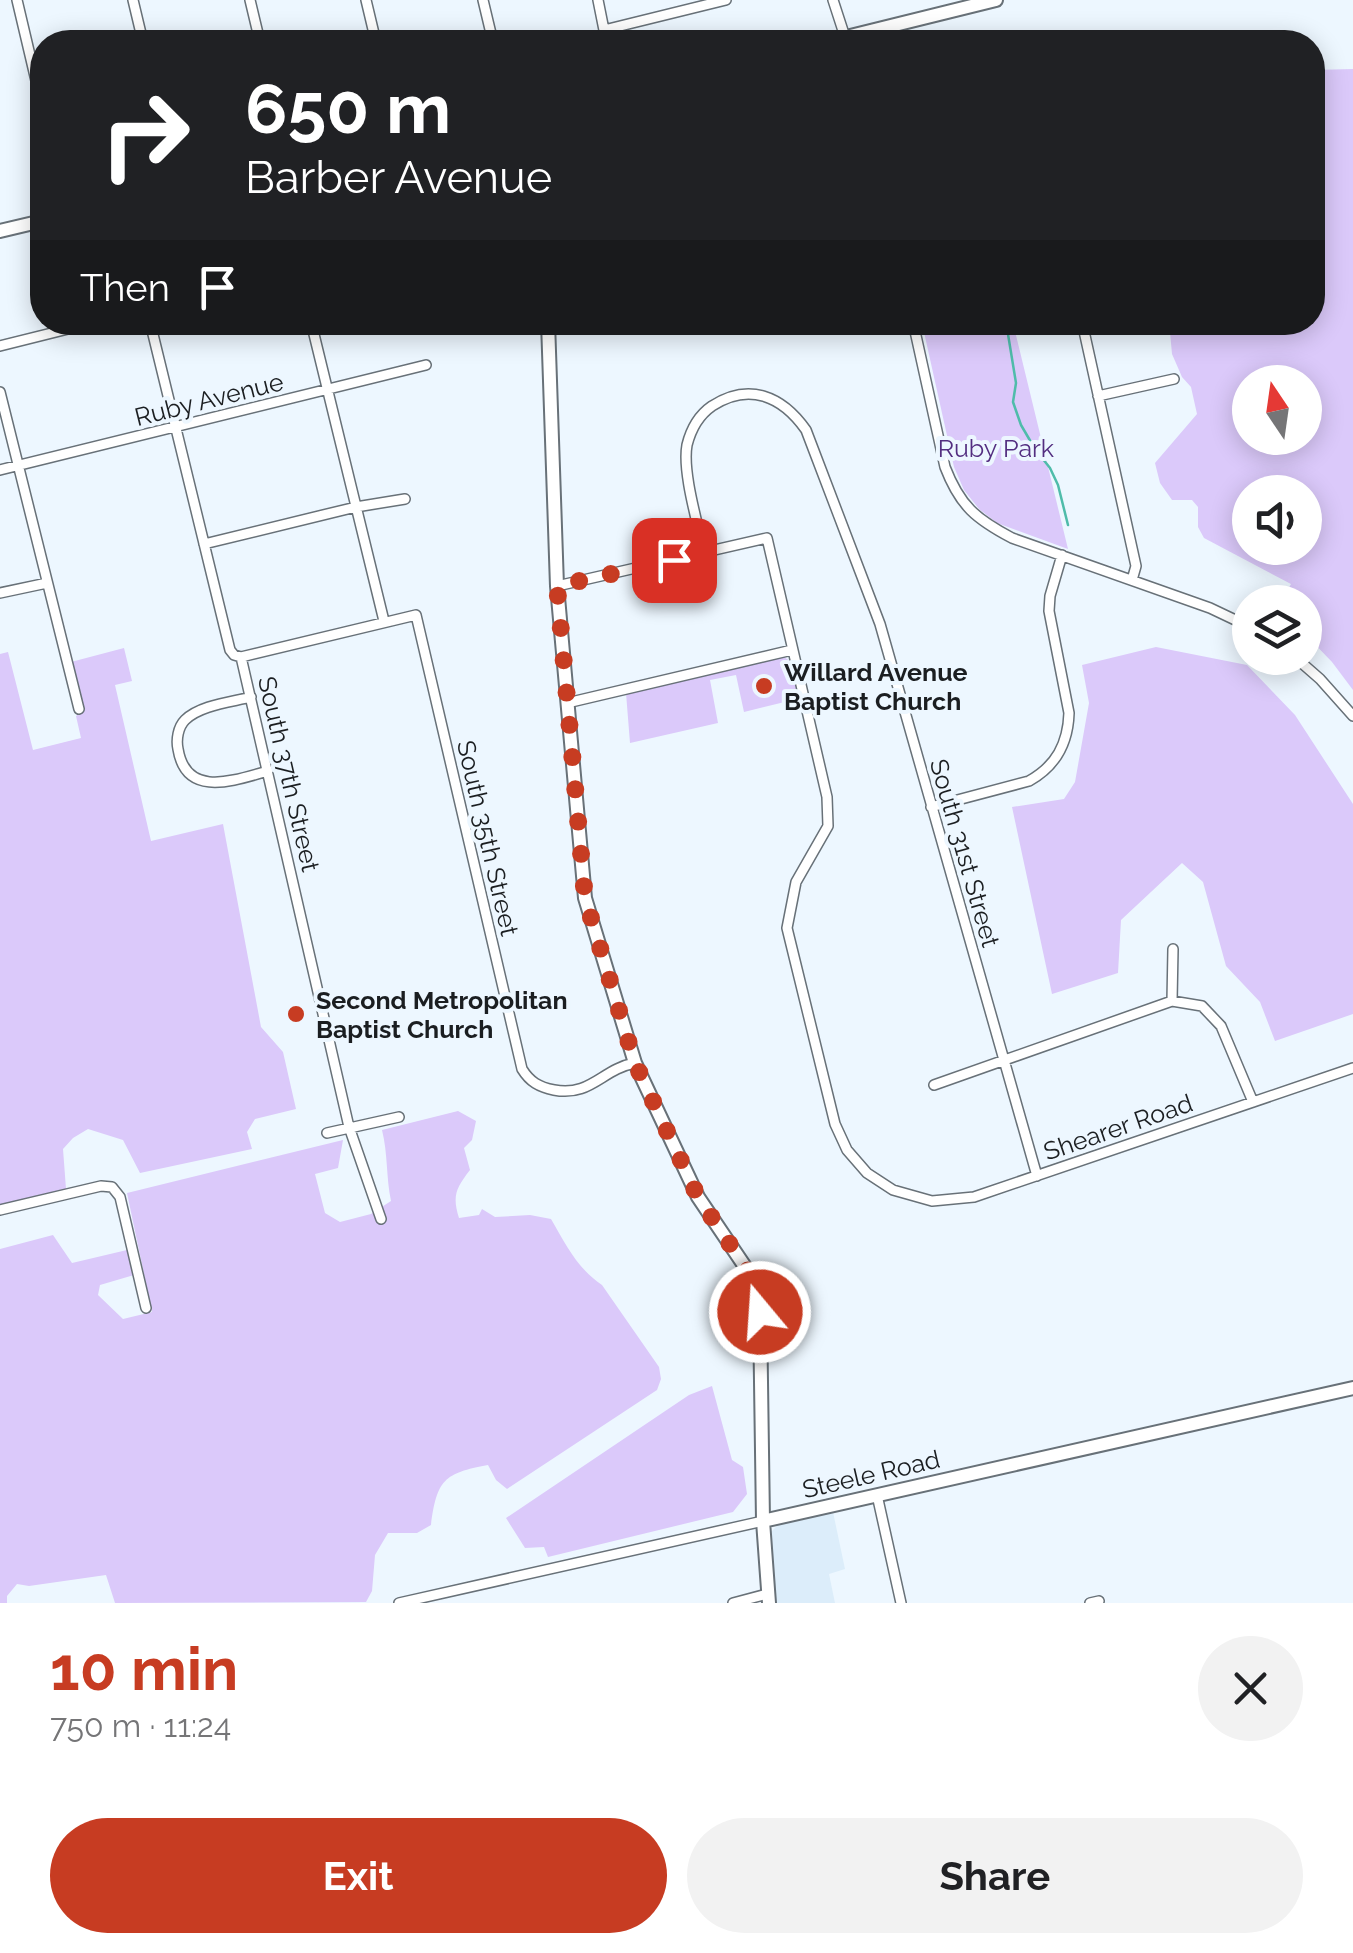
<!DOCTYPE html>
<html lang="en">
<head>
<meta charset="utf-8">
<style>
	:root { --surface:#fff; --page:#f2f2f2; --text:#202124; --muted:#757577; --accent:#c73c22 }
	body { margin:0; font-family:Raleway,sans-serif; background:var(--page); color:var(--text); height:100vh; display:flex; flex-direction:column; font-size:38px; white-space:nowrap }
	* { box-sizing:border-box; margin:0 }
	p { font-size:32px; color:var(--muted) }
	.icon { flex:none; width:55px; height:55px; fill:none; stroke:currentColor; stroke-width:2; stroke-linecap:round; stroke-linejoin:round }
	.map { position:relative; height:1603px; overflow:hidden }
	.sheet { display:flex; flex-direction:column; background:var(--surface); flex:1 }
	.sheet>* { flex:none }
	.top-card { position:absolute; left:30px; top:30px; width:1295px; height:305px; border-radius:40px; box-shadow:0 5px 25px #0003; background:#202124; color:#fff; overflow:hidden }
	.needle { width:65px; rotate:347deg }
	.buttons { position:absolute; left:1232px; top:365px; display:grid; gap:20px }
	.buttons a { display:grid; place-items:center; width:90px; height:90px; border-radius:50%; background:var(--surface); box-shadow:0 5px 25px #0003; font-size:50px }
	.pin { position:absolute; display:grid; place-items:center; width:85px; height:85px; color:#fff; margin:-42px; border-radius:20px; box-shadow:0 5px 15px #0006 }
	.me { position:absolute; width:110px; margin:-55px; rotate:342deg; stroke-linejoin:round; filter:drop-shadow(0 0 8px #0008) }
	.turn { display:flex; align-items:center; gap:35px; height:210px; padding:0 50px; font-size:45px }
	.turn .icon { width:130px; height:130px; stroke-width:2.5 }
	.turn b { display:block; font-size:70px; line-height:85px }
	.then { display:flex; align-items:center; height:95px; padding:0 50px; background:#0003; gap:20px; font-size:38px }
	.round { display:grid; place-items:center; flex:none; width:105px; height:105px; border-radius:52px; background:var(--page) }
	.overview { display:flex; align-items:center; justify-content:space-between; height:170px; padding:0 50px }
	h1 { font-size:60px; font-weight:700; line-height:75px; color:var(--accent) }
	.primary-button { display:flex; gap:20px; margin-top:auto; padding:20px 50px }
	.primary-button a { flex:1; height:115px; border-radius:60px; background:var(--accent); color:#fff; font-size:40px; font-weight:700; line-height:115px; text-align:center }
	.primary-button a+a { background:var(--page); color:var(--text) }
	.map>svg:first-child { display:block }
</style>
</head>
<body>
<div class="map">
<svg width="1353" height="1603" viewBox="0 0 1353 1603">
	<rect width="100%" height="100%" fill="#edf7ff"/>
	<path fill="#dcedfa" d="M833,1512L845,1569L829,1574L835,1603H774L770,1533L778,1525Z"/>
	<path fill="#dbc9fa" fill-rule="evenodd" d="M1353,69V690L1332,662L1305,634V602H1281L1291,584L1204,538L1198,527V507L1192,500H1172L1160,483L1155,463L1197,414L1191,387L1182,377L1172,354L1170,332L1161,325L1142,329L1140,323L1312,322L1313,70ZM1250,382H1305V438H1250ZM1250,492H1305V548H1250Z
		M922,323H1013L1068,549L997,523L979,509L964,490L954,467Z
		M1156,647L1247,665L1295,715L1353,804V1014L1275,1041L1260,1002L1226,966L1203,882L1182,863L1121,920L1118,973L1052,994L1012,807L1064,799L1075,782L1089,703L1082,665Z
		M124,648L132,681L115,685L151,841L223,824L261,1027L283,1052L296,1109L255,1119L247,1132L252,1149L140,1173L123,1140L88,1129L73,1138L63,1149L66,1189L0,1205V654L8,652L33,750L81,738L76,716L84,711L71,662Z
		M784,657L791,662L799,696L797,699L744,712L736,675L710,680L718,723L630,743L626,693Z
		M458,1111L476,1121L472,1140L464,1148L470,1170C456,1188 452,1196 459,1218L479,1215L482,1209L495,1217L530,1215L551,1219C566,1245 577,1268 602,1285L659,1367L661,1379L657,1390L507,1489L496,1480L488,1465C444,1473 437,1480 431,1525L417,1533H388L375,1555L372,1591L366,1602L115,1603L106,1575L29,1586L17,1584L7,1596V1603H0V1249L53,1235L72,1263L127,1250L134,1275L100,1285L98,1295L123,1319L152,1312L127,1193L343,1140L338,1168L315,1174L325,1213L340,1222L371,1214L391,1201C386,1177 388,1154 382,1130Z
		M712,1386L732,1460L743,1467L747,1494L733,1512L548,1557L544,1547L525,1548L506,1518L689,1395Z"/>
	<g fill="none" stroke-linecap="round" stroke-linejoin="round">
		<path stroke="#4fbcaa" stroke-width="2.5" d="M1006,322L1016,383L1013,402L1021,425L1035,449L1050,468L1058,485L1068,525"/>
		<g stroke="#687178" stroke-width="12">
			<path id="street" d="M17,0L42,106
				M133,0L143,42
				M250,0L260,42
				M366,0L376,42
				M483,0L493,42
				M598,0L604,30L603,42
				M833,0L846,40
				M604,30L726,0
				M150,322L230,650L234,655L241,657L349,1127L381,1219
				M311,322L384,621
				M913,322L945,467C960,506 976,519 1012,538L1210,608L1250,627
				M1082,322L1136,566L1132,580
				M0,346L96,322
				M0,392L79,709
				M1098,396L1174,379
				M0,470L426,365
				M204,544L356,507L405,499
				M704,553C698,524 682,472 687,445C691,429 699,415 712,406C749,382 782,396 806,430L880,624L1037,1176
				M557,586L767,538L827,797L828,826L796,882L787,928L835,1124L847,1150L867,1173L893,1190L932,1201L974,1197L1353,1068
				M0,593L47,583
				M241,657L416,615L522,1069C530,1082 539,1087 554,1090C591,1097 602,1069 635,1063
				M1296,658L1320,679L1353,716
				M251,697C232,702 200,705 185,720C178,727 176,740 178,749C186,799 235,780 268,771
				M567,703L792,650
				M931,807L1029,781C1056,766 1068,744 1069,713L1049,611L1050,596L1062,555
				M1172,1001L1173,949
				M934,1085L1172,1001L1202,1006L1221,1026L1253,1102
				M327,1133L399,1117
				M0,1210L101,1186L112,1187L120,1197L146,1308
				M877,1495L901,1603
				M399,1603L763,1521
				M733,1603L767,1594
				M1090,1603L1099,1601"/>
		</g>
		<g stroke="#687178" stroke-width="16">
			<path id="secondary" d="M826,42L996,0
				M0,231L42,221
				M548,322L557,586L585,898L635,1063L698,1197L752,1277L760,1312L763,1521L769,1603
				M763,1521L1353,1388"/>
		</g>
		<use href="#street" stroke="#fff" stroke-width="9"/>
		<use href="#secondary" stroke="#fff" stroke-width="12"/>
	</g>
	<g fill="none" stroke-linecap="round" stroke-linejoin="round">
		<path stroke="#c73c22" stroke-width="18" stroke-dasharray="0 32.4" d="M674,560L557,586L585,898L635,1063L698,1197L752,1277L760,1312"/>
	</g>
	<g fill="#c73c22" stroke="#edf7ff" stroke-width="4">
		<circle cx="764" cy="686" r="10"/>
		<circle cx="296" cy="1014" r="10"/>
	</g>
	<g text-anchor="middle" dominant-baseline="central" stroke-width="8" stroke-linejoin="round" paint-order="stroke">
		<g font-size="25" fill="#1b1e21" stroke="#edf7ff">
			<text transform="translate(209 399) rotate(-14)">Ruby Avenue</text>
			<text transform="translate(289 774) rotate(77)">South 37th Street</text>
			<text transform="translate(488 838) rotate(77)">South 35th Street</text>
			<text transform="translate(965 853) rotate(74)">South 31st Street</text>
			<text transform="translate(1118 1127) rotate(-19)">Shearer Road</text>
			<text transform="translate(871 1474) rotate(-13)">Steele Road</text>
		</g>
		<g font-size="25" fill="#532e80" stroke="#edf7ff">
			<text x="996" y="448">Ruby Park</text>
		</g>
		<g font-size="25" font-weight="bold" fill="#1b1e21" stroke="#edf7ff" text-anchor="start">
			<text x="784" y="672">Willard Avenue<tspan x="784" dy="29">Baptist Church</tspan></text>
			<text x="316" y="1000">Second Metropolitan<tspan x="316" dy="29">Baptist Church</tspan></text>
		</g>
	</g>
</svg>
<div class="buttons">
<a><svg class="needle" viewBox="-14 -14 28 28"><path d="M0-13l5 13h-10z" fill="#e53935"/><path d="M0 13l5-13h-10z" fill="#757577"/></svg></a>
<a><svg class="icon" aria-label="sound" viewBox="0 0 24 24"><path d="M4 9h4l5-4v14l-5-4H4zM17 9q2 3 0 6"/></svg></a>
<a><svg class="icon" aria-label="layers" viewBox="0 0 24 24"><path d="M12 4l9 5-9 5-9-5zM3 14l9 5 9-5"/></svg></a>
</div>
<div class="pin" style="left:674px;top:560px;background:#d93025"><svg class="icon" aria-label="arrive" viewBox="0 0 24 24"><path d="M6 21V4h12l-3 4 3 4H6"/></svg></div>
<svg class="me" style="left:760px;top:1312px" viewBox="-20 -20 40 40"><circle r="17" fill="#c73c22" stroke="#fff" stroke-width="3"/><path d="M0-11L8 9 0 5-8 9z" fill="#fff"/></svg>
<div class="top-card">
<div class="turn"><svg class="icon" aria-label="right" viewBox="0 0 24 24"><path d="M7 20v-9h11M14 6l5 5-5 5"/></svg><div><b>650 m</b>Barber Avenue</div></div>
<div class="then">Then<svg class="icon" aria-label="arrive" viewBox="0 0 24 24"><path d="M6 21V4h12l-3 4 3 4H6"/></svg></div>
</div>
</div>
<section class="sheet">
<div class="overview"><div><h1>10 min</h1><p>750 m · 11:24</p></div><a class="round"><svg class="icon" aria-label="close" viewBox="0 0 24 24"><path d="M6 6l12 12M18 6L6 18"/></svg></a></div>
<div class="primary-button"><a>Exit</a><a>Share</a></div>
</section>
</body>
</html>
